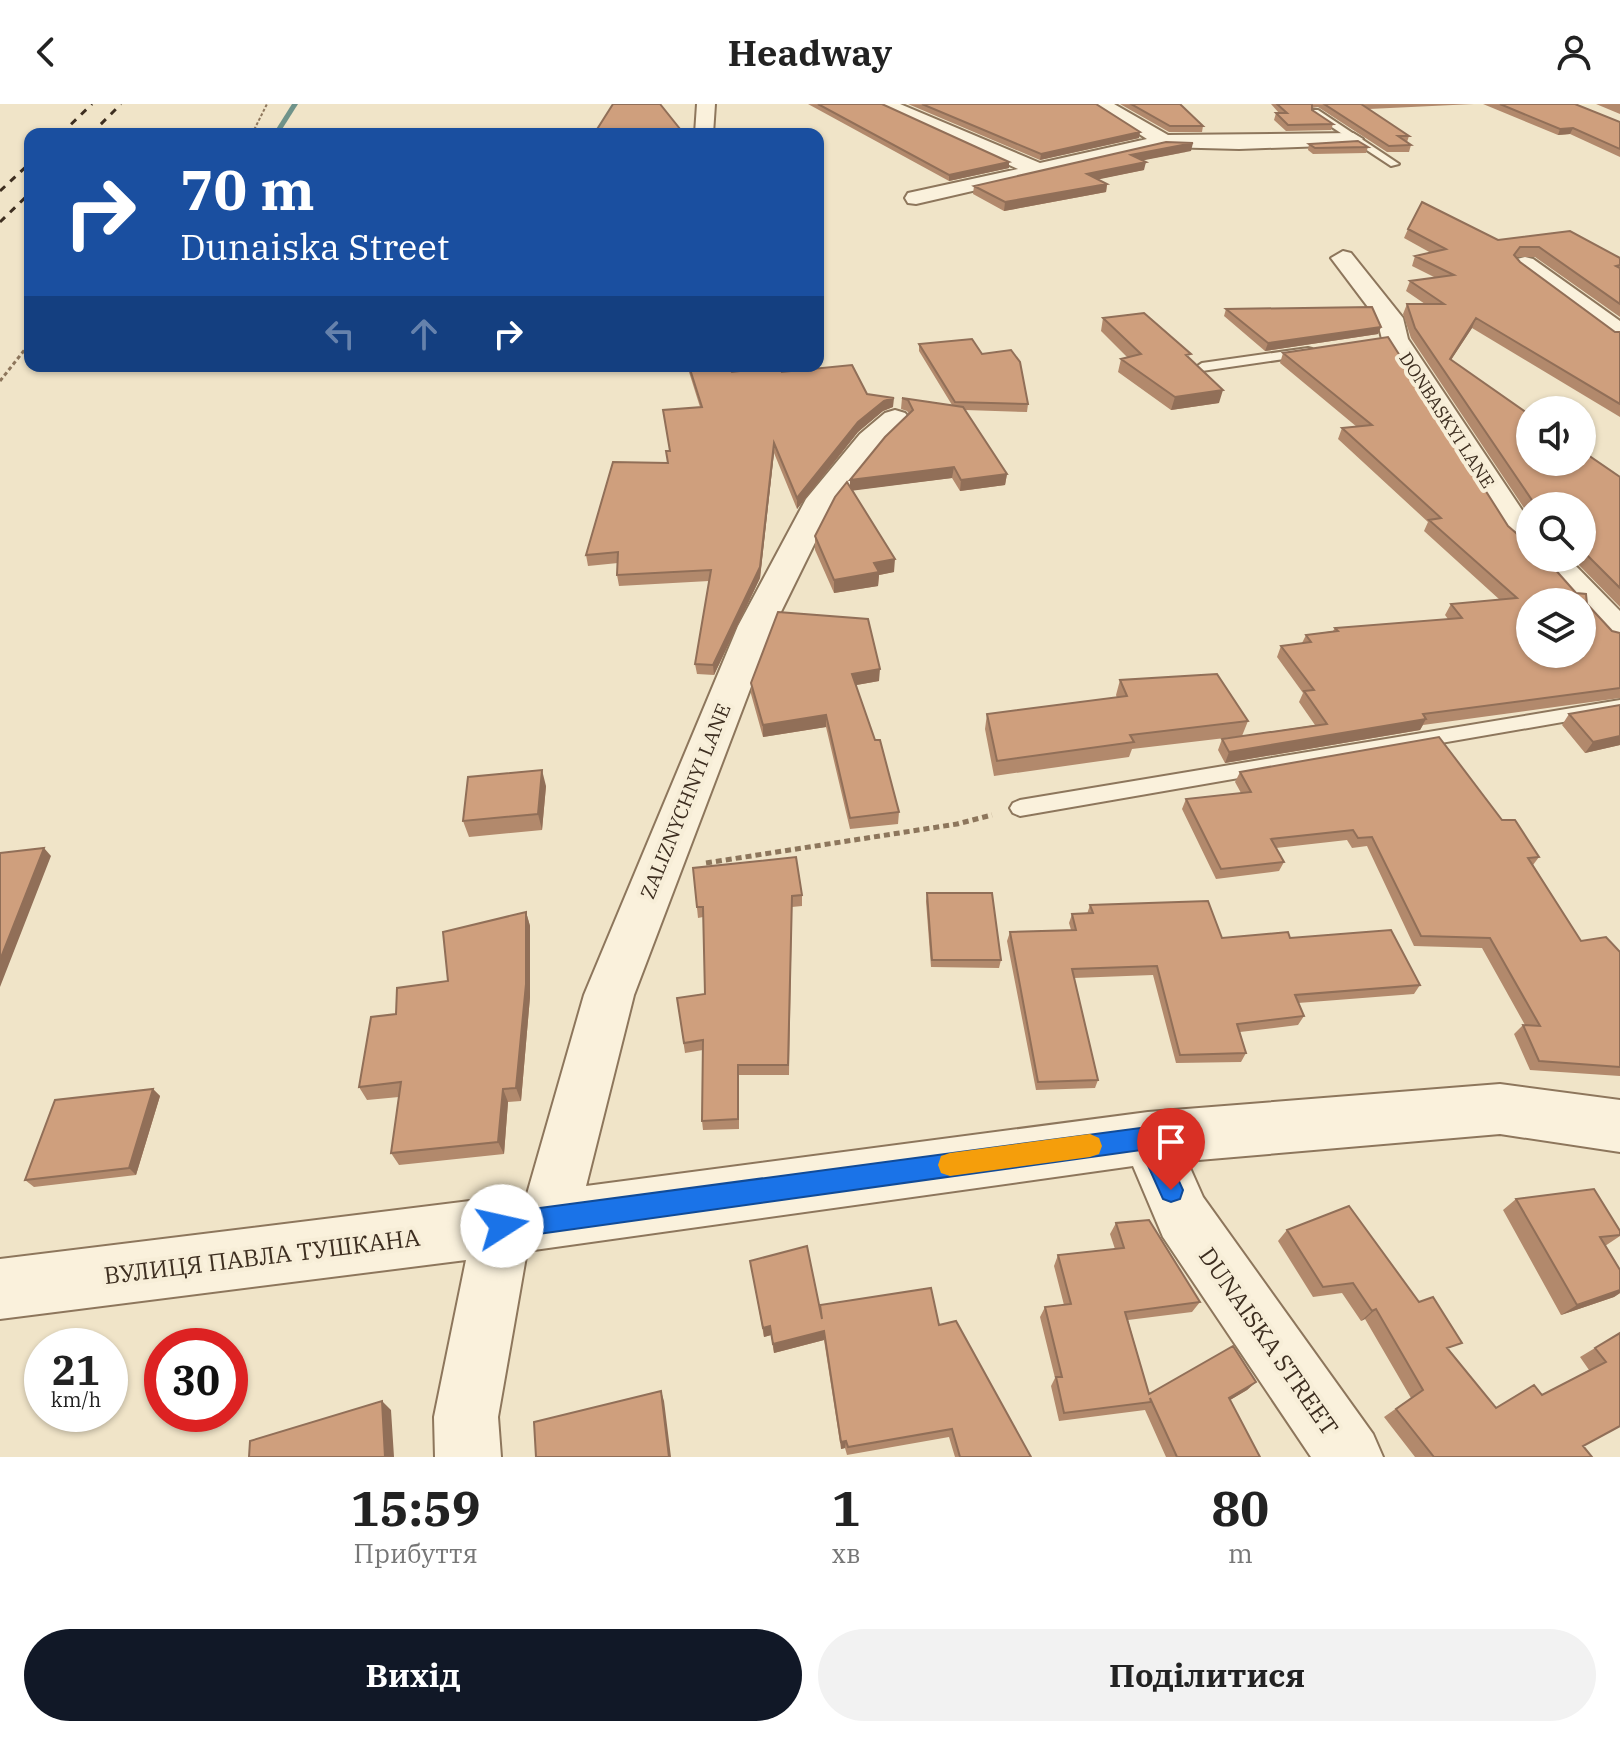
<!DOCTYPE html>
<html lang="uk">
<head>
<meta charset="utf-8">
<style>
	:root { --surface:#fff; --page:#f2f2f2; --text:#222; --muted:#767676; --accent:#111827 }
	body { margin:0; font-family:"IBM Plex Serif",serif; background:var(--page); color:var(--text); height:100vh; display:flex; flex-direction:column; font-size:30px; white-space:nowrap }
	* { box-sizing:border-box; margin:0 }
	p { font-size:26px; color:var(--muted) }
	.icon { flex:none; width:44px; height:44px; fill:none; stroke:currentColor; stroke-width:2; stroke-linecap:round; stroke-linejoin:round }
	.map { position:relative; height:1353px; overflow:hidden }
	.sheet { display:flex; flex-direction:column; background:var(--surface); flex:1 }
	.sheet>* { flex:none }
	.banner { position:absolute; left:24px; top:24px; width:800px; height:244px; border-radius:16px; box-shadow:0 2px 6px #0004; background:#1a4fa0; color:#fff; overflow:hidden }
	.tools { position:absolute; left:1516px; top:292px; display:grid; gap:16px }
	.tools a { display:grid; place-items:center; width:80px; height:80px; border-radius:50%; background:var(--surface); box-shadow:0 2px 6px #0004; font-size:40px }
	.speed { position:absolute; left:24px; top:1224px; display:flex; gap:16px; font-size:40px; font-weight:700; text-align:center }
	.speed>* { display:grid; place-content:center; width:104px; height:104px; border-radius:50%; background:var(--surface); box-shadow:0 2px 6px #0004; line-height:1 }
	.speed small { font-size:20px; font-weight:400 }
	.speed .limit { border:12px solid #d22; background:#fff; color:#111 }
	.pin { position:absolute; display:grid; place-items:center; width:68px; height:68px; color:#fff; margin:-82px -34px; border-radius:50% 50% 50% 0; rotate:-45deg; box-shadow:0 0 8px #0007 }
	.pin .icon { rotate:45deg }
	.me { position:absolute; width:88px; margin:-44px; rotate:80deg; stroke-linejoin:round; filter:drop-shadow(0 0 6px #0008) }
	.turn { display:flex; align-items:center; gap:28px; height:168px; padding:0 24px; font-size:36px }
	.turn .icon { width:104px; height:104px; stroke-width:2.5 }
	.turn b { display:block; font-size:56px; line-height:68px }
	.lanes { display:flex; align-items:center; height:76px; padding:0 24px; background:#0003; justify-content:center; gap:40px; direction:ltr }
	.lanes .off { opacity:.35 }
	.eta { display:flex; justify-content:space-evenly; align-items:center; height:136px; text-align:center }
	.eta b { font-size:48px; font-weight:800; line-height:56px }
	.button { display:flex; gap:16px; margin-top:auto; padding:16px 24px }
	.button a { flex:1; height:92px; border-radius:48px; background:var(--accent); color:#fff; font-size:32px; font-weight:800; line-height:92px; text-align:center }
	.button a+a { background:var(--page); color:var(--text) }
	header { display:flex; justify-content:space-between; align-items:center; height:104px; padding:0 24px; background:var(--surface); font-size:36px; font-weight:800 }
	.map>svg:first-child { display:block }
</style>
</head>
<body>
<header><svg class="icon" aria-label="back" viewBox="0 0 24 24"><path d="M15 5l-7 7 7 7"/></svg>Headway<svg class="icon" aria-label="person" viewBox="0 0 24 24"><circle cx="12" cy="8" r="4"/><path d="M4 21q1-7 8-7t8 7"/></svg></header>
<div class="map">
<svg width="1620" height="1353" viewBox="0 0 1620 1353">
	<rect width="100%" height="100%" fill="#f0e4c8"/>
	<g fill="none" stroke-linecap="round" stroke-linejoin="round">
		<path fill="#6f938a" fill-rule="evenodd" d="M292,0H298L279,30H273Z"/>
		<g stroke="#8d765c" stroke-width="4">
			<path id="lane" d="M1312,6H1318L1399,60L1391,62L1312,10Z
				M1308,244L1312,245V251L1202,267L1196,263L1202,259Z
				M1620,596V608L1020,712L1013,709L1010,704L1013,699L1020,696Z"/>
		</g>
		<g stroke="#8d765c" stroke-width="4">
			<path id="street" d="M697,0H715L713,30H695Z
				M876,0H900L1040,59L1147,35L1092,0H1114L1168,31L1353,29L1363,35L1353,41L1239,45L1164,43L916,100L908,99L905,94L908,89L1018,65Z
				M1343,147L1351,149L1403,214L1408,235L1530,418V446L1518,443L1505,431L1382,235L1377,215L1331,154Z
				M1525,153L1533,155L1620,217V237L1611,235L1517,165L1513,160L1517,155Z
				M895,306L905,309L910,315L882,342L832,404L774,522L634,891L586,1082L1148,1008L1500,980L1620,996V1048L1500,1030L1187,1057L1203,1093L1373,1330L1383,1353H1311L1163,1133L1133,1062L527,1147L498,1313L501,1353H435L434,1313L466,1156L0,1215V1155L527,1090L584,891L738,522L806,395L860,330L885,309Z
				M1532,454H1568L1620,507V540L1607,536L1582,509V498H1571Z"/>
		</g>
		<path stroke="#8d765c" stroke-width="2" stroke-dasharray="3 2" stroke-linecap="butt" d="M252,30L267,0"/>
		<path stroke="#8d765c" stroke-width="3" stroke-dasharray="4 3" stroke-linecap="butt" d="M0,277L30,239"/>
		<path stroke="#8d765c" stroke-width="5" stroke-dasharray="6 4" stroke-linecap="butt" d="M706,759L957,720L992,711"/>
		<use href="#lane" fill="#faf1dc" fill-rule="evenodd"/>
		<use href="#street" fill="#faf1dc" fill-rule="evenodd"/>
		<path stroke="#3d2e20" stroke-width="3" stroke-dasharray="7 7" stroke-linecap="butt" d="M61,30L92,0
			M91,30L121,0
			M0,87L30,59
			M0,118L30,89"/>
	</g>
	<path fill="#b2896c" d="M808,0H882L1009,64L949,77Z
		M908,0H1096L1139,34L1040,56Z
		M1120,0H1180L1203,22L1202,28H1169Z
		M1271,0H1474L1369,5L1409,32L1407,38L1411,41L1409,48H1387L1318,3L1312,4V6L1333,20L1331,26L1286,27L1274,16L1276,9H1279Z
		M1483,0H1576L1620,18V53L1570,30L1558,31Z
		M1596,0H1620V10Z
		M1309,40L1368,43L1366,49L1313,50L1308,46Z
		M1191,47L1142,56L1144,66L1098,75L1107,80L1106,88L1004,107L973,90L974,82Z
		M1408,125L1498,136L1620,154V213L1535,153H1516L1520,158L1615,228H1620V313L1472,224L1451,256L1620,373V503L1572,454H1582V402H1530V413L1411,234L1403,210L1407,200H1425L1406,187L1410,177L1436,174L1412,162L1415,152L1431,149L1404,134Z
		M1226,205L1381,223L1378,230L1265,247L1224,212Z
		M1103,214L1190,255L1219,299L1171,306L1118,268L1121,255L1128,254L1101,227Z
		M919,240L982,250L1028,300L1027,308L965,306L1007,370L1005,381L960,387L952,374L853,386L894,468L879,471L878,482L834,489L815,446V432L850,382L909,310L907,307L901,305L902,294L952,301L919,247Z
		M1283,249L1508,422L1612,527L1620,529V594L1423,621L1420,626L1225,659L1218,646L1222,635L1315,621L1299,598L1303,589L1277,553L1281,542L1302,539L1306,531L1333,527L1335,524L1448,515L1445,511L1451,500L1500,496L1424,427L1428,418L1338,335L1342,324L1357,323L1280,259Z
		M689,262H730L732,268H782L867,290L893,303L883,307L858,328L797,405L774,349L760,474L714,571L697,570L695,560L709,477L619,482L617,471L618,459L588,462L586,451L668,359L670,347L663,306L700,303L689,268Z
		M1120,576L1248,617L1242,632L1132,645L1129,653L994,672L985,625L987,610L1117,594L1116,591Z
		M879,577L856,581L899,708L898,720L850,725L826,623L763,633L751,590V579Z
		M1620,601V641L1585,649L1562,621L1569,610Z
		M1240,668L1502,716L1539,753L1533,761L1581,837L1620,848V972L1530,966L1514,930L1523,921H1525L1482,844L1414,842L1367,742L1352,744L1347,736L1276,744L1284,758L1279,767L1216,775L1182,705L1186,695L1241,689L1235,678Z
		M546,682L542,726L469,733L463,717Z
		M693,764L802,791V802L792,803L789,971H739V1025L703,1026L702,1017L703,946L685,949L677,894L705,890L703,813L698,814Z
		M927,789L1001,856L999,864L931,863L926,797Z
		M1090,801L1222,834H1290L1420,881L1414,890L1298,899L1304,912L1298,921L1240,928L1246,949L1241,958L1176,959L1153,871L1074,874L1098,976L1095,984L1036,986L1007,837L1010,828L1071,826L1069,819L1072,810H1087Z
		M526,808L530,822V893L521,997L508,998L504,1050L399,1061L391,1049L399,993L367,996L359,983L396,910L448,877Z
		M153,985L160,992L136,1071L34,1083L25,1076Z
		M1516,1095L1620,1127V1132L1605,1142L1620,1166V1189L1614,1193L1561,1211L1503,1106Z
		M1116,1119L1200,1198L1192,1208L1128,1216L1149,1290L1256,1278L1247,1286L1230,1296L1260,1353H1166L1145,1306L1059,1317L1051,1282L1055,1274L1040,1213L1045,1203L1064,1201L1054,1162L1058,1151L1115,1145L1110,1130Z
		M1287,1126L1450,1247L1496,1304L1542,1291L1589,1266L1580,1253L1620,1229L1583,1342L1592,1353H1415L1384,1313L1411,1294L1365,1215L1361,1217L1342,1189L1313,1193L1278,1137Z
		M750,1157L820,1205L939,1221L1031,1353H955L949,1333L847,1351L845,1344L841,1345L824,1236L774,1249L771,1231L764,1233Z"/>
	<path fill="#916f58" d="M1573,24L1570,30L1558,31L1560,25Z
		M1140,28L1139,34L1040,56L1041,50Z
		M1193,39L1191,47L1130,59L1131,51Z
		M1009,58V64L949,77V71Z
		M1146,58L1144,66L1086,78L1087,70Z
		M1107,80L1106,88L1004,107L1005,98Z
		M1476,214L1472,224L1445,265L1450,255Z
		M1381,223L1378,230L1265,247L1268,239Z
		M1223,286L1219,299L1171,306L1175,293Z
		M894,294L893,303L883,307L858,328L797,405V394L858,318L884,297Z
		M774,339V349L760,474L714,571L713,561Z
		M954,363L952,374L850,387V376Z
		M1007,370L1005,381L960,387L961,376Z
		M895,455L894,468L879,471L878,482L834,489V476L874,459Z
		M880,565L879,577L851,582L852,570Z
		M826,611V623L763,633V621Z
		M1426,615L1420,626L1225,659L1229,648Z
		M1620,632V641L1585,649L1593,638Z
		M542,666L546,682L542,726L538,710Z
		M44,744L51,752L0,883V856Z
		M526,808L530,822V893L521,997L516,984Z
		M153,985L160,992L136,1071L129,1064Z
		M503,985L508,998L504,1050L498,1038Z
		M1620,1186V1189L1614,1193L1561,1211L1577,1201Z
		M1376,1205L1365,1215L1361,1217L1372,1207Z
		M770,1222L771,1231L764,1233L763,1224Z
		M824,1227V1236L774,1249L773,1240Z
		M1256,1278L1247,1286L1220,1302L1229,1294Z
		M661,1287L664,1297L671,1353H669Z
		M382,1297L391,1306L394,1353H385Z
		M846,1337L845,1344L841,1345V1338Z"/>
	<path fill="#cf9f7d" stroke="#916f58" stroke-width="2" fill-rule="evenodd" d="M613,0H660L684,30H594Z
		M818,0H882L1009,58L949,71Z
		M922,0H1096L1140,28L1041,50Z
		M1131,0H1180L1203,22H1170Z
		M1277,0H1312V6L1333,20L1288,21L1276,9H1287Z
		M1324,0H1361L1409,32H1398L1411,41L1389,42Z
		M1500,0H1575L1620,18V45L1573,24L1560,25Z
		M1358,37L1368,43L1315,44L1309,40Z
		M1166,38L1193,39L1131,51L1146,58L1087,70L1107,80L1005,98L974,82Z
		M1422,98L1498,136L1570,127L1620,154V161L1616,162L1620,164V200L1539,143H1520L1514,151L1520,158L1615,228H1620V300L1476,214L1450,255L1530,311V358H1582V347L1620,373V484L1582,446V402H1536L1415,224L1407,200H1444L1410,177L1454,171L1415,152L1446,145L1408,125Z
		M1372,203L1381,223L1268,239L1226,205Z
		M1144,209L1191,250L1186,251L1223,286L1175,293L1121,255L1141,250L1103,214Z
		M1388,233L1508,422L1523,435L1530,436V454H1545L1576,489L1586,490L1587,500L1612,527L1620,529V584L1423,610L1426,615L1229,648L1222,635L1327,620L1304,587L1314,586L1281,542L1311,538L1306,531L1338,527L1335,524L1462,514L1451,500L1517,494L1429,416L1441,414L1342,324L1372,321L1283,249ZM1530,498H1582V550H1530Z
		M972,235L982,250L1011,246L1020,258L1028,300L955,298L919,240Z
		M852,261L867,290L894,294L884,297L858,318L797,394L774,339L760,463L713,561L695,560L711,466L617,471L618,448L586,451L613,358L668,359L666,347H670L663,306L702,303L689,262H730L732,268L782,262V268Z
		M902,294L963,303L1007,370L961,376L954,363L850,376L885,333L913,306L908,296Z
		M847,378L895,455L874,459L879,468L834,476L815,432L835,393Z
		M778,508L868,515L880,565L852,570L875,636H880L899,708L850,714L826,611L763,621L751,579Z
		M1217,570L1248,617L1130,631L1134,638L997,657L987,610L1127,592L1120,576Z
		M1620,601V632L1593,638L1569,610Z
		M1439,633L1502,716H1515L1539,753L1528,754L1581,837L1606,833L1620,848V963L1539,957L1523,921L1540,922L1490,834L1421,832L1372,733L1358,734L1353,726L1271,735L1284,758L1221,765L1186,695L1251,688L1240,668Z
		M542,666L538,710L463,717L468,673Z
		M44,744L0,856V749Z
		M796,753L802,791L792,792L788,961H738V1015L702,1017L703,936L684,939L677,894L705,890L703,803H697L693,764Z
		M927,789H992L1001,856H932Z
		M1208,797L1222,834L1288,828L1290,834L1391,826L1420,881L1295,891L1304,912L1237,920L1246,949L1180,951L1157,862L1072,865L1098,976L1038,978L1010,828L1076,826L1072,810L1093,809L1090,801Z
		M526,808V880L516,984L503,985L498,1038L391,1049L401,978L359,983L371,913L396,910L397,884L448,877L443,828Z
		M153,985L129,1064L25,1076L55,996Z
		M1594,1085L1620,1127V1131L1600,1133L1620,1166V1186L1577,1201L1516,1095Z
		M1349,1102L1419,1198L1433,1193L1462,1239L1447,1244L1496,1304L1534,1281L1542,1291L1606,1258L1595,1244L1620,1229V1322L1583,1342L1592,1353H1434L1396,1305L1423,1286L1376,1205L1372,1207L1353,1179L1323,1183L1287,1126Z
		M1149,1116L1200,1198L1125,1208L1149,1290L1233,1242L1256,1278L1229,1294L1260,1353H1177L1150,1294L1151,1298L1064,1309L1056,1273H1062L1045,1203L1071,1200L1058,1151L1124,1144L1116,1119Z
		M807,1142L822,1215L820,1201L931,1184L939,1221L956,1217L1031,1353H960L952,1325L848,1343L846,1337L841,1338L824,1227L773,1240L770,1222L763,1224L750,1157Z
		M661,1287L669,1353H536L534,1318Z
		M382,1297L385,1353H249L250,1337Z"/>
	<path fill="#1a73e8" stroke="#114b97" stroke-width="2" d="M1148,1023L1156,1026L1183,1086L1180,1095L1171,1098L1163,1095L1141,1046L502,1135L494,1131L490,1122L494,1113L502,1109Z"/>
	<path fill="#f59e0b" d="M1090,1030L1099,1034L1102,1042L1099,1050L1090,1053L950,1072L941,1069L938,1061L941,1052L950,1049Z"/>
	<g text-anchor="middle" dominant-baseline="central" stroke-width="8" stroke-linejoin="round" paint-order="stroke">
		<g font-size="18" fill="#3d2e20" stroke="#f7eed8">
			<text transform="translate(1447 316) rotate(57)">DONBASKYI LANE</text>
		</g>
		<g font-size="20" fill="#3d2e20" stroke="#f7eed8">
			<text transform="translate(685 697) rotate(-68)">ZALIZNYCHNYI LANE</text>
		</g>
		<g font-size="24" fill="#3d2e20" stroke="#f7eed8">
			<text transform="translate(262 1152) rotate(-7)">ВУЛИЦЯ ПАВЛА ТУШКАНА</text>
			<text transform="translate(1269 1237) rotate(55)">DUNAISKA STREET</text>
		</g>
	</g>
</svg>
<div class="tools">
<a><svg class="icon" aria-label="sound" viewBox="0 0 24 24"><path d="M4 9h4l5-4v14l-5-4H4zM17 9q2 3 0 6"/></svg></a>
<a><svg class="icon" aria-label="search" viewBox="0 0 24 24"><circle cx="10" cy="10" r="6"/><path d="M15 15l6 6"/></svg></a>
<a><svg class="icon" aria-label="layers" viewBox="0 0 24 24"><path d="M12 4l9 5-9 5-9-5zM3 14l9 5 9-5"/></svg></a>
</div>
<div class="speed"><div>21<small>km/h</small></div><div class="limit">30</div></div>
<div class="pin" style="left:1171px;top:1086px;background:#d93025"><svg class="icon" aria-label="arrive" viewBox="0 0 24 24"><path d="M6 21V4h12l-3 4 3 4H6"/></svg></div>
<svg class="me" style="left:502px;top:1122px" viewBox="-20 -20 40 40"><circle r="19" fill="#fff"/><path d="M0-13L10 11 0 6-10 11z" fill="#1a73e8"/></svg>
<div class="banner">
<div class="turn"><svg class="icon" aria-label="right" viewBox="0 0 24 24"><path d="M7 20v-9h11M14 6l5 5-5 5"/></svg><div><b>70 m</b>Dunaiska Street</div></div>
<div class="lanes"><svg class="icon off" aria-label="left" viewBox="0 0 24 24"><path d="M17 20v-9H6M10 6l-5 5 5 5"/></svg><svg class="icon off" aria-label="ahead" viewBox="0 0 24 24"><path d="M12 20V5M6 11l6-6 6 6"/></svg><svg class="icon" aria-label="right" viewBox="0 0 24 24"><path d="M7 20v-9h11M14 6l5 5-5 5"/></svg></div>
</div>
</div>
<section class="sheet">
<div class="eta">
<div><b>15:59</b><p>Прибуття</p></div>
<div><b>1</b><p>хв</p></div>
<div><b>80</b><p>m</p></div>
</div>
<div class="button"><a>Вихід</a><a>Поділитися</a></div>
</section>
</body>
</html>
